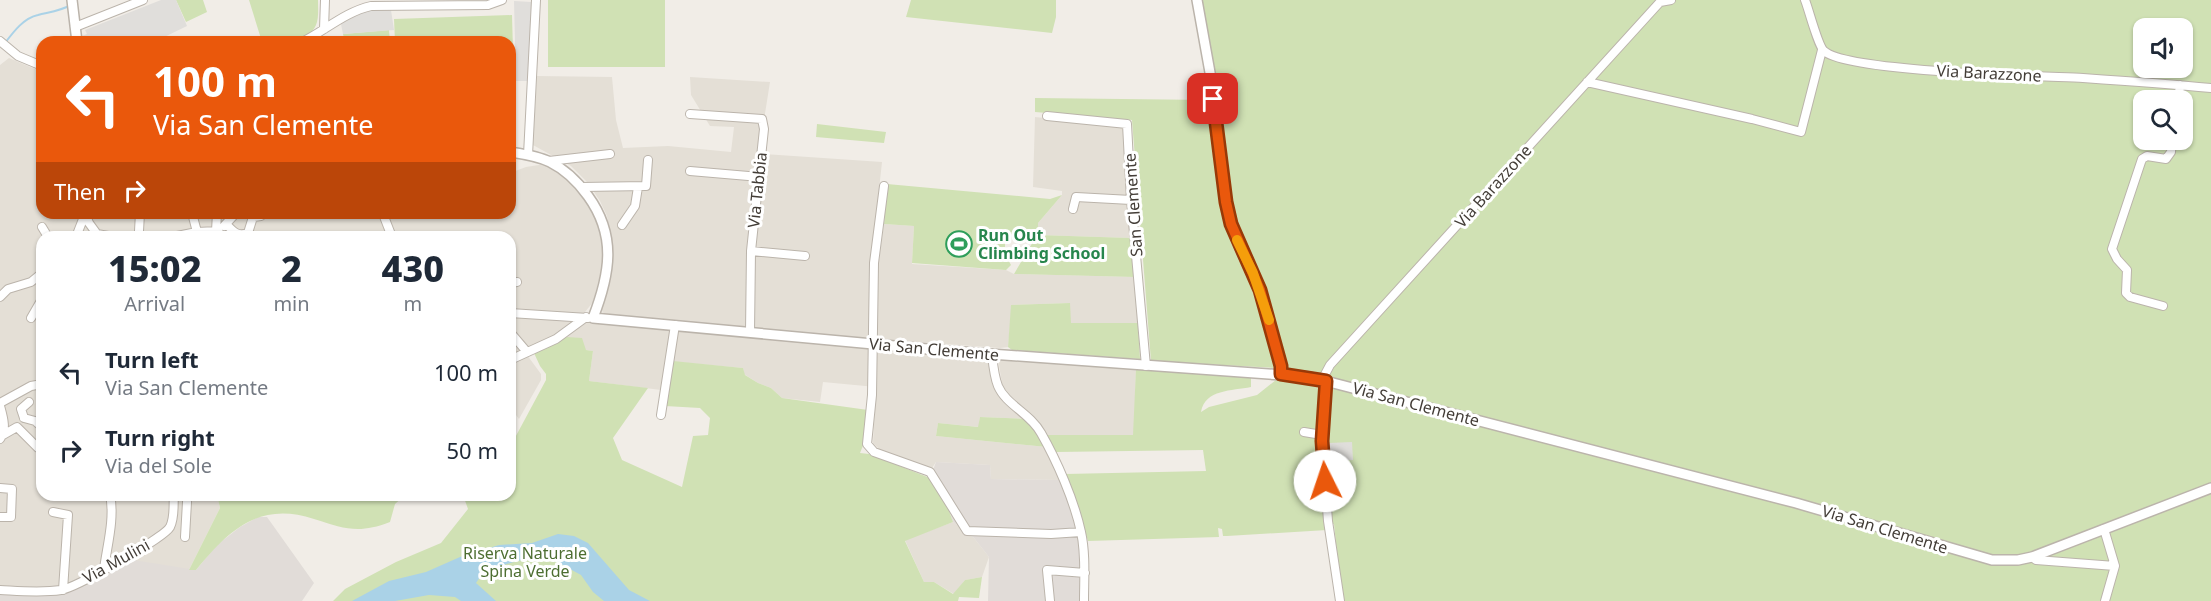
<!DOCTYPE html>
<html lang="en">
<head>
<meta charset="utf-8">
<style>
	:root { --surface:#fff; --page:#f2f2f3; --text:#1f2937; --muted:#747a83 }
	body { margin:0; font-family:"Noto Sans",sans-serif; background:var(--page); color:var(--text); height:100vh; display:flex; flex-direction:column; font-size:22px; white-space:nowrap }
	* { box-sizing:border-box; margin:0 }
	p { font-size:20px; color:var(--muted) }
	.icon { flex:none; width:33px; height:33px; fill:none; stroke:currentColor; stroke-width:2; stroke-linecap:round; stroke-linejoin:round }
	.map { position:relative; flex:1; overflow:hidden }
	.side { position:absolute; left:36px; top:231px; width:480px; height:270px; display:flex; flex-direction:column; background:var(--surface); border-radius:18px; box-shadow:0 2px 4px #0004 }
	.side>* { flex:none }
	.top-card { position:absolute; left:36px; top:36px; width:480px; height:183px; border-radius:18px; box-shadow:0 2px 4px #0004; background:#ea580c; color:#fff; overflow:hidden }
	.fabs { position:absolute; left:2133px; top:18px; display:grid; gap:12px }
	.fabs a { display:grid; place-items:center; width:60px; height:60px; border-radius:12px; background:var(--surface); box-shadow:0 2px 4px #0004; font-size:30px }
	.pin { position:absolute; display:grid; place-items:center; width:51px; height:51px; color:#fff; margin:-26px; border-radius:12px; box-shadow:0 3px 9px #0006 }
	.me { position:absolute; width:66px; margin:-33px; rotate:356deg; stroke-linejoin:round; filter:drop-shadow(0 0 4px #0008) }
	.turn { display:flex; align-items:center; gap:21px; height:126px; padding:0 18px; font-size:27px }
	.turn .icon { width:78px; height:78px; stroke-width:2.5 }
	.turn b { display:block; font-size:42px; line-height:51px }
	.then { display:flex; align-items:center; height:57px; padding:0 18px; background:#0003; gap:12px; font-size:22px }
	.eta { display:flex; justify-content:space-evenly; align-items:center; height:102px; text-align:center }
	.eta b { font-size:36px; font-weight:800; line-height:42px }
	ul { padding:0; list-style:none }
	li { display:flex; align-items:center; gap:18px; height:78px; padding:0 18px }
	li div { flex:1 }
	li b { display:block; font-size:22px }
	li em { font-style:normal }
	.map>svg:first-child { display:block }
</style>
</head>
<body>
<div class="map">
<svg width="2211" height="601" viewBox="0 0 2211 601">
	<rect width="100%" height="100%" fill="#f1ede7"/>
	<path fill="#e4dfd6" d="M9,58L42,72V213H510V173L526,167L545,164L555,168L573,181L595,212L602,229L604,260L593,302L585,312L557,335L510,357V237H42V495H217L220,508L189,570L117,558L61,588L0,589V65Z
		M537,76L612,77L616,120L623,148L668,146L731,152L734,127L710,126L691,95L690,77L770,82L751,202L745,329L606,315L601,310L611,278L612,265V243L607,216L600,201L588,183L571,166L533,145Z
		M1035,117L1123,126L1131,238L1038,235V223L1062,195V191L1033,187Z
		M764,154L882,162L871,264L868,338L752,329L754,254Z
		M884,224L914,226L912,264L1006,270L1014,274L1135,277L1138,323H1070V303L1012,305L1008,347L1000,348L877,339L878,268Z
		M587,321L987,357L994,384L1027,419L980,417L979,427L938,423L936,436L1047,447L1061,480L991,479L990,465L936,462L932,468L879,449L873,443L876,387L823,382L820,402L782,398L771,388L758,383L744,374L743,368L666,361L661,390L589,381L593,351L586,350L567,337Z
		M527,355L541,374V380L519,419L510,407V364Z
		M998,358L1136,368L1134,436L1046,435L1032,415L1009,395L1002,384Z
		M953,522L974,538L989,557L982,577L965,580L954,594L934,582H924L905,540Z"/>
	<path fill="#e1dcd8" d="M936,462L990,465L991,479L1061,480L1078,529L1082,569L1081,601H988L989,557L974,538L953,522L948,508L930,478Z
		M258,517H267L314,583L302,601H0V592L62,591L127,559L196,570L217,545L240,527Z"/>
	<path fill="#d0e1b4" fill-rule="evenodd" d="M176,0H203L207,12L186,22Z
		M249,0H318C318,8 319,18 316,25C308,44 279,42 262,42Z
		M548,0H665V67H548Z
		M911,0H1056V17L1052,33L906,17Z
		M1201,0H2211V601H1342L1334,524L1326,525L1327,530L1227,536H1223L1222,529L1218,528L1219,537L1088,541L1071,487L1065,474L1206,471L1203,450L1056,452L1046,435H1133L1136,368L1251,376V387C1232,391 1205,389 1201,412L1209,407L1257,395L1286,372L1235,227ZM2144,28H2182V68H2144ZM2144,100H2182V140H2144Z
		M512,15L514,86H510V42H395L394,19Z
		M389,30L390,42H345L343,34Z
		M1035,98L1209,100L1221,174L1254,281L1276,368L1151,361L1132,120L1035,112Z
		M817,124L886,132L884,143L816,137Z
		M887,184L1050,199L1062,195L1038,223V235L1131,238L1135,277L1014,274L1037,235L1005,234V254L1011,265L1006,270L912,263L914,226L884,224Z
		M1070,303L1071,323H1138L1140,359L1012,350L1008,347L1011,305Z
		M567,337L582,338L586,350L593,351L589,381L648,388L613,438L622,460L682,487L693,436L708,435L710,418L700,408L665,406L673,361L743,368L745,375L758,383L771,388L782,398L868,410L864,443L860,453L869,454L930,478L948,508L953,522L905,541L924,582H934L953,594L965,580L982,577L979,598L959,597L958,601H333L345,589L396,562L441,543L468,509L463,495H510V447L546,380V374L540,366L534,353Z
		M980,417L1027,419L1036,429L1047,447L936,436L938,423L978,427Z
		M217,495H405L395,504L390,522C359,534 345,529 314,519C259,501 229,530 196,570H189L220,508Z"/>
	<path fill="#e0dedb" d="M161,0H176L187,26L154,42H84L82,36L87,34L85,30Z
		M514,1L531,2L534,6L530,81H516Z
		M366,10H391L394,30L343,34L341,24L346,19Z
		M1352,442L1353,460L1329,462L1328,443Z"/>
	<path fill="#aad2e7" d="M558,534L574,536L588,543L629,590L650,601H604L593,592L581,575L544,555C525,560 486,565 476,583L496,601H461L455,597L429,595L395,601H352L389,581L426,572L460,557L499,545L532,543Z"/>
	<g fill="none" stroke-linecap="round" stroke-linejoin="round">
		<path stroke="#aad2e7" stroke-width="2" d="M5,43C14,31 24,18 38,15C50,12 60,11 71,5"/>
		<g stroke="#bbb4ab" stroke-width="10">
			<path id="minor" d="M1805,0C1809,10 1818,46 1824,51C1847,72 2042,76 2083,78C2126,81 2168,84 2211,88
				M75,27L143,0
				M324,29L325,0
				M0,41L18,56L42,66
				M302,42C326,30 345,12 371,6L488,5L502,0
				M1587,82L1752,119L1801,132L1822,50
				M2178,100L2180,85
				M690,114L762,119L764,129L751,251L750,332
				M1047,116L1127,124L1131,200L1146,366
				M528,155L536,0
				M549,161L610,154
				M690,171L760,177
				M884,186L874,263L872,395L867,444L874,452L930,472L967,531L1051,534L1081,532
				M582,187L646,186L648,160
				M1073,209L1076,197L1131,200
				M85,213L89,223L97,234
				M192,213L197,232
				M53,214L63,213
				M383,214L392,237
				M226,224C233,231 237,237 248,233L253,217L261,216
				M622,225L635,206L638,187
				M224,226L236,213
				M42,227L48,237
				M139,231L140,213
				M216,231L217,213
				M76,237L85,214
				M92,237L97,234L114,237
				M172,237L197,232L218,231L222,237
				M751,251L805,256
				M510,283L517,282
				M41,291L42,293
				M0,297L8,289L31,282L42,273
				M2163,306L2130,297L2126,293L2127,270L2117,259L2112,249L2142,159L2147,156L2166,159L2171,152L2172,140
				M510,313L588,318
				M31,318L42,299
				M510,332L527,352
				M992,354C993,364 994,376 998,386C1006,405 1030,413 1041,433C1057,461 1074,500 1081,532C1086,554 1084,579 1084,601
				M510,360L556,339L586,317
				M1322,380L1330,365L1660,2L1671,0
				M1326,381L1322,441L1328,521L1340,601
				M0,403L31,386L42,384
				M0,406C3,417 7,429 0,439
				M661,415L675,325
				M24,418L35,421L42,427
				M24,418L21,409L29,402
				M1304,432L1322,435
				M3,435L17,427L38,448H42
				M0,488L12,489L11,517H0
				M53,512L68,515L63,590
				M2104,529L2115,566L2105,601
				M185,537L187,502
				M2032,557L2036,560L2115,566
				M104,569C107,546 115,518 110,495
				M0,590C20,591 41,593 61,590C75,588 164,538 170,527C175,517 173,506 174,495
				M1050,601L1047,570L1085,573"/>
		</g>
		<g stroke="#bbb4ab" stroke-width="12">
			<path id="tertiary" d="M72,0L77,42
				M1197,0L1211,78L1226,202L1240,248L1260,290L1281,366V374
				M510,152C523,154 538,156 550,162C566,170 578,182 588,196C617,236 610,274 593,318L949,351L1310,377L1796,503L1992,560H2018L2032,557L2211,488"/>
		</g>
		<use href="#minor" stroke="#fff" stroke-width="8"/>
		<use href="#tertiary" stroke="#fff" stroke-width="9"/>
	</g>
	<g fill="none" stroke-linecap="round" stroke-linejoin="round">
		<g stroke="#983908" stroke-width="15">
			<path id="route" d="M1213,99L1226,202L1231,224L1260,290L1281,366V374L1326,381L1322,441L1325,481"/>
		</g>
		<use href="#route" stroke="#ea580c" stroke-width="10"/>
		<path stroke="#f59e0b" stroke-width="10" d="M1237,240L1253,273L1269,320"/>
	</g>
	<defs>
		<g id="stadium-ring" transform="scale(1.35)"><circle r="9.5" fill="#fff" stroke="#2e9e5b" stroke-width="1.5"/><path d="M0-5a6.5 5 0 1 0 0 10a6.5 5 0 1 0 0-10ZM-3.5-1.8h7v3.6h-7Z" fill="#2e9e5b"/></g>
	</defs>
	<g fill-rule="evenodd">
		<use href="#stadium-ring" x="959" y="244"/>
	</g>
	<g text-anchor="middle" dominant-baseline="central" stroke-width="6" stroke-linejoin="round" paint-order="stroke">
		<g font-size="16" fill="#433d37" stroke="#fff">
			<text transform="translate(1989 73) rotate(3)">Via Barazzone</text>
			<text transform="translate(1493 186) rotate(-48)">Via Barazzone</text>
			<text transform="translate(757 190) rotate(-84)">Via Tabbia</text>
			<text transform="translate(1133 205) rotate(-94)">San Clemente</text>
			<text transform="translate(934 349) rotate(5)">Via San Clemente</text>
			<text transform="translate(1416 404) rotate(15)">Via San Clemente</text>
			<text transform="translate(1885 529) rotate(17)">Via San Clemente</text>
			<text transform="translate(116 561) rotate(-29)">Via Mulini</text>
		</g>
		<g font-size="16" font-weight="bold" fill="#27864d" stroke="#fff" text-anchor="start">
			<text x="978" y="235">Run Out<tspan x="978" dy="18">Climbing School</tspan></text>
		</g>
		<g font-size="16" fill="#4d6e31" stroke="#fff">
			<text x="525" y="553">Riserva Naturale<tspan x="525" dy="18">Spina Verde</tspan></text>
		</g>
	</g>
</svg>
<div class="fabs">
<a><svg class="icon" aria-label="sound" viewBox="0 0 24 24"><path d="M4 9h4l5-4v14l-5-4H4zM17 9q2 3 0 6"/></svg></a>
<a><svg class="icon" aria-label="search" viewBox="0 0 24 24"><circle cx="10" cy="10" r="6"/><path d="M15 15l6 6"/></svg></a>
</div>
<div class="pin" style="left:1213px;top:99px;background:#d93025"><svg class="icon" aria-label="arrive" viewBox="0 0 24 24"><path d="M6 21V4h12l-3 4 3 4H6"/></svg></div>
<svg class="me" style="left:1325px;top:481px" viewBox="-20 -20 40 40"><circle r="19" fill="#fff"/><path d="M0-13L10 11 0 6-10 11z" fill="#ea580c"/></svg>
<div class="top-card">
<div class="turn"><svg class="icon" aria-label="left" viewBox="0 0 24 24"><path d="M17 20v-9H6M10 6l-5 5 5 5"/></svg><div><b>100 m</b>Via San Clemente</div></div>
<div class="then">Then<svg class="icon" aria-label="right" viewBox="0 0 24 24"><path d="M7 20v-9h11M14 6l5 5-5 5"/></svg></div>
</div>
<section class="side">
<div class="eta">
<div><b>15:02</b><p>Arrival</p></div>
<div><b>2</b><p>min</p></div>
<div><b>430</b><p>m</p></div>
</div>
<ul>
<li><svg class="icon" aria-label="left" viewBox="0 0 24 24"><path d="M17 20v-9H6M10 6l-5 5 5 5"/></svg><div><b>Turn left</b><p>Via San Clemente</p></div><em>100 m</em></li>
<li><svg class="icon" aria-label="right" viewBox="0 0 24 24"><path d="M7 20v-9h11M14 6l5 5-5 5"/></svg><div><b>Turn right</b><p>Via del Sole</p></div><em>50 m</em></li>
</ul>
</section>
</div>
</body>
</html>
